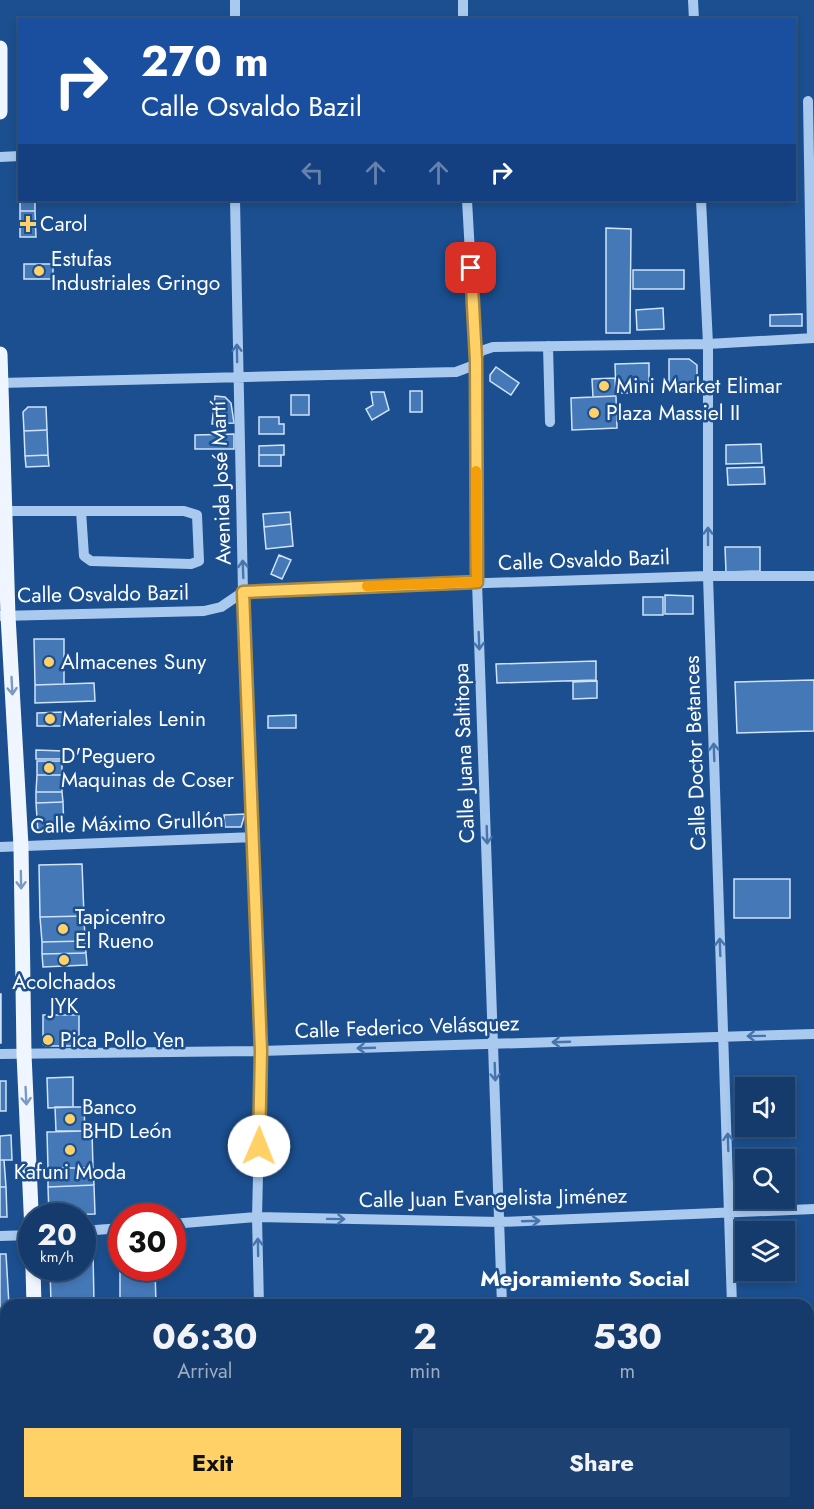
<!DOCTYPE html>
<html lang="en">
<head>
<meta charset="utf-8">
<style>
	:root { --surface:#143b6b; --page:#1d4271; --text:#f1f3f6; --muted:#9dadc1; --line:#33557e; --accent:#ffd166 }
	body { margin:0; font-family:Jost,sans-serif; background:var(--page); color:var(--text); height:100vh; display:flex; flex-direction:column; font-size:22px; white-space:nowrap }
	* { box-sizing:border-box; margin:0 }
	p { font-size:20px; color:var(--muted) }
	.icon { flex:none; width:33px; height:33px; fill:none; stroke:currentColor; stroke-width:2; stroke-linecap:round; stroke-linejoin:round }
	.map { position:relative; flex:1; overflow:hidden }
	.side { position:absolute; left:0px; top:1299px; width:814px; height:210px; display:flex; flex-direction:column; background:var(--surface); border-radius:18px 18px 0 0; box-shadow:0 3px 9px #0003,0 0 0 2px var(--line) }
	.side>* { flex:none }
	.banner { position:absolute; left:18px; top:18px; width:778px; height:183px; border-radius:0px; box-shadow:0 3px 9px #0003,0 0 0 2px var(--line); background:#1a4fa0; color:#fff; overflow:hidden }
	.buttons { position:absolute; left:735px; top:1077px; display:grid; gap:12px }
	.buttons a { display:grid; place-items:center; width:60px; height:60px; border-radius:0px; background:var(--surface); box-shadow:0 3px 9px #0003,0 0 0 2px var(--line); font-size:30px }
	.speed { position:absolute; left:18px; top:1203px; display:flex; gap:12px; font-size:30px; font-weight:700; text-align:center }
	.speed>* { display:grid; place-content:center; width:78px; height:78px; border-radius:50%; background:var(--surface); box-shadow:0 3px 9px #0003,0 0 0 2px var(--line); line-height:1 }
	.speed small { font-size:15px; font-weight:400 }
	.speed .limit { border:9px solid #d22; background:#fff; color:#111 }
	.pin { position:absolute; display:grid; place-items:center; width:51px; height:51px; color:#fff; margin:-26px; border-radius:12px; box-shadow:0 3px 9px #0006 }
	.me { position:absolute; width:66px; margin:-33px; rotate:1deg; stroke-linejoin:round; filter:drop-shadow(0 0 4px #0008) }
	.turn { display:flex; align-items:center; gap:21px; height:126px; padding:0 24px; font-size:27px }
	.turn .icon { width:78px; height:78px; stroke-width:2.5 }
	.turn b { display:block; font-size:42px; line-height:51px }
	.lanes { display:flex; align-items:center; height:57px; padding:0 24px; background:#0003; justify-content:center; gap:30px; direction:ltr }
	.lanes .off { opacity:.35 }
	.eta { display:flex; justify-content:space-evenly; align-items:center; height:102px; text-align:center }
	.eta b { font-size:36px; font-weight:700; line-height:42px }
	.button { display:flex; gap:12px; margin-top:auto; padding:12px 24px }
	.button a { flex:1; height:69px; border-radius:0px; background:var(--accent); color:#111; font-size:24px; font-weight:700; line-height:69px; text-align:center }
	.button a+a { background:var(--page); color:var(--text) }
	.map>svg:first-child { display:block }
</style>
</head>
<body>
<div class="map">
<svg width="814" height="1509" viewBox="0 0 814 1509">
	<rect width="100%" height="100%" fill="#1b4f8f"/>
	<path fill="#4478b7" stroke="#cfe3fa" stroke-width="1.5" d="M20,200H35V211H20Z
		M20,211H35L36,237H20Z
		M606,228L631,229L630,333H606Z
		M24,264H53V279H24Z
		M633,270H684V289H633Z
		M663,308L664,329L637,330L636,310Z
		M802,314V326H770V315Z
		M669,359H689L697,365V391H669Z
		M649,363V393H616L615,364Z
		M496,367L519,383L511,395L490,381V375Z
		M615,378L616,396L593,397L592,379Z
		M410,391H422V412H410Z
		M371,392H384L389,410L372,420L366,409L373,405Z
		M291,395H309V415H291Z
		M215,396L225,397L231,403L234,423L212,424Z
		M616,396L617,428L572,430L571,398Z
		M28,407H46L47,430L24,431L23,412Z
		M259,417H279V424H284V434H259Z
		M47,430L48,455L25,456L24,431Z
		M234,434V449H195V435Z
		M761,444L762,463L726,464V445Z
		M284,445V455H259V446Z
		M48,455L49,466L26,467L25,456Z
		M259,455H281V466H259Z
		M764,467L765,484L728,485L727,468Z
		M290,512L291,524L264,527L263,514Z
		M291,524L293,546L266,549L264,527Z
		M725,547H760V571L726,572Z
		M279,555L291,560L282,579L271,574Z
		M665,595L693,596V614H665Z
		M643,597H663V615H643Z
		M34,639H64V684L35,685Z
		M596,661V680L497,683L496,664Z
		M814,680V731L737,733L735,682Z
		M597,681V698L573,699V682Z
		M94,683L95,701L35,703V685Z
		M63,712L64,726H37V713Z
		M296,715V728H268V716Z
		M36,750L63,751V759H36Z
		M37,761H62V775H37Z
		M37,775H62V792H36Z
		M36,792H62L63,802L36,803Z
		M63,802L64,832L38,833L36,803Z
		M245,814L241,827H225L224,815Z
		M82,864L84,916L40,917L39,865Z
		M734,879H790V918H734Z
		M84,916L85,941L42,942L40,917Z
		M85,941L86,953L42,954V942Z
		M86,953L87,965L43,967L42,954Z
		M0,994H1V1043H0Z
		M43,1015H79V1046H46L43,1044Z
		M73,1077V1107L48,1108L47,1078Z
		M0,1081H6V1111H0Z
		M55,1107H84L85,1131H56Z
		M85,1131H92L93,1168H48L47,1132Z
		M11,1135L12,1160H0V1136Z
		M0,1160H4L6,1187H0Z
		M48,1168H93L94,1185L48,1187Z
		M94,1185L95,1214L49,1215L48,1187Z
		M0,1187H6L7,1217H0Z
		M82,1252H93L94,1303L51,1304L50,1268H82Z
		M0,1254H6L9,1305H6V1389H0Z
		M120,1267L155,1268L156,1305H120Z
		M94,1303V1305H51V1304Z
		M0,1389L2,1402H6V1436L0,1437Z
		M1,1389H6V1402H2Z
		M6,1436V1468H0V1437Z
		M6,1499V1503H15V1509H0V1500Z
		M54,1503H96V1509H54Z
		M111,1503H130V1509H111Z
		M131,1503H171V1509H131Z"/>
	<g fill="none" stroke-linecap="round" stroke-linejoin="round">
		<path stroke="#a9c9ee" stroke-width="10" d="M463,0V20
			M693,0L694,20
			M235,20V0
			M808,101L812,338
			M0,157L20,156
			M235,200L243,592L261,1051L257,1217L259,1305
			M467,200L476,360L477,582L502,1305
			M701,200L708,344V576L732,1305
			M548,346L550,422
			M0,383L456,372L472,366L481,351L493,347L708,344L814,338
			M5,511H184L197,515L199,561L191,564L91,561L84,556L81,511
			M0,616L204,611L221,607L243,592L272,590L708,576H814
			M0,847L255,837
			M0,1054L261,1051L814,1034
			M172,1224L257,1217L500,1222L814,1209
			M82,1231L122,1228
			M0,1236L32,1235
			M808,1451H814
			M0,1479H6
			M264,1503L265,1509
			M506,1503L507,1509
			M736,1503V1509"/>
		<path stroke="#f0f6ff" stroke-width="15" d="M0,48V112
			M0,354L8,616L21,846L24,1054L32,1232
			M33,1268L34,1305
			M39,1503V1509"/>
	</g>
	<defs><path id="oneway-shaft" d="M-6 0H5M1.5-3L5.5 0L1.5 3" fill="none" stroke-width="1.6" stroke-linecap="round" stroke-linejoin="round" transform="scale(1.5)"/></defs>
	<g stroke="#4674ac">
		<use href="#oneway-shaft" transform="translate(237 353) rotate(-91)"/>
		<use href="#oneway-shaft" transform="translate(708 536) rotate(-90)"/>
		<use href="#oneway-shaft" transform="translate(243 569) rotate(-92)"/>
		<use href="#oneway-shaft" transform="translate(479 641) rotate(88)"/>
		<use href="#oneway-shaft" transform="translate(714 752) rotate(-92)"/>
		<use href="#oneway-shaft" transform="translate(487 835) rotate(88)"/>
		<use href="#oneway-shaft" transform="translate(720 947) rotate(-92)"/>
		<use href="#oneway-shaft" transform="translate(756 1036) rotate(179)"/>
		<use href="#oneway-shaft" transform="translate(561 1042) rotate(178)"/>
		<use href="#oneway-shaft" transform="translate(366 1048) rotate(178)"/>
		<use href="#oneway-shaft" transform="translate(495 1072) rotate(88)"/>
		<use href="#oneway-shaft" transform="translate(728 1142) rotate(-92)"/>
		<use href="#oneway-shaft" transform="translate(336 1219) rotate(1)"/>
		<use href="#oneway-shaft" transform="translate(531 1221) rotate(-2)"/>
		<use href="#oneway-shaft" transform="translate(258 1247) rotate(-91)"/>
	</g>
	<g stroke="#7b9ac1">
		<use href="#oneway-shaft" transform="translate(12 686) rotate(87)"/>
		<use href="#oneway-shaft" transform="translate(21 880) rotate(89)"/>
		<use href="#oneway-shaft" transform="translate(26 1096) rotate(87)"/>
	</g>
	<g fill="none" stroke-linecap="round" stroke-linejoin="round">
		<g stroke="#a68842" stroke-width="15">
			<path id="route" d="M259,1146L261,1051L243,592L477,582L476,360L471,268"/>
		</g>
		<use href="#route" stroke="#ffd166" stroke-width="10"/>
		<path stroke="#f59e0b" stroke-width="10" d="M367,586L477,582L476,471"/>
	</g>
	<g fill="#ffd166" stroke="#1b4f8f" stroke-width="2">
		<path d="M25 215h6v6h6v6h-6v6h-6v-6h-6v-6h6z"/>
		<circle cx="39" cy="271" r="6"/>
		<circle cx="604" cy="386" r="6"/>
		<circle cx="594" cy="413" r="6"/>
		<circle cx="49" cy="662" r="6"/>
		<circle cx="50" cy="719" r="6"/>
		<circle cx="49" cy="768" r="6"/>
		<circle cx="63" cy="929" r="6"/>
		<circle cx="64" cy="960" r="6"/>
		<circle cx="48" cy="1040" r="6"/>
		<circle cx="70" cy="1119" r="6"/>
		<circle cx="70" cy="1150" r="6"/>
	</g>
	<g text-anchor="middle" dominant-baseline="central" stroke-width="5" stroke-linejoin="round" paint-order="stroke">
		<g font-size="21" fill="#fff" stroke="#1b4f8f" text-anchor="start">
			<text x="40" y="224">Carol</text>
			<text x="51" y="259">Estufas<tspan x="51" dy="24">Industriales Gringo</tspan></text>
			<text x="616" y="386">Mini Market Elimar</text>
			<text x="606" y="413">Plaza Massiel II</text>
			<text x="61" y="662">Almacenes Suny</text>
			<text x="62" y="719">Materiales Lenin</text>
			<text x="61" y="756">D'Peguero<tspan x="61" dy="24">Maquinas de Coser</tspan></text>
			<text x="75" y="917">Tapicentro<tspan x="75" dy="24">El Rueno</tspan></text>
			<text x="64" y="982" text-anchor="middle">Acolchados<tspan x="64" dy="24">JYK</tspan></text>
			<text x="60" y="1040">Pica Pollo Yen</text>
			<text x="82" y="1107">Banco<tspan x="82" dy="24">BHD León</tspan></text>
			<text x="70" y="1172" text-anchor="middle">Kafuni Moda</text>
		</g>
		<g font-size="21" fill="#fff" stroke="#1b4f8f">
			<text transform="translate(221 483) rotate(-92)">Avenida José Martí</text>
			<text transform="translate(584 560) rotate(-2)">Calle Osvaldo Bazil</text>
			<text transform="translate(103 594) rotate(-1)">Calle Osvaldo Bazil</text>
			<text transform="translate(464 753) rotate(-92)">Calle Juana Saltitopa</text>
			<text transform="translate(695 753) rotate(-92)">Calle Doctor Betances</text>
			<text transform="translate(127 823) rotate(-2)">Calle Máximo Grullón</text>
			<text transform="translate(407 1027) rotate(-2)">Calle Federico Velásquez</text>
			<text transform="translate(493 1198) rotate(-1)">Calle Juan Evangelista Jiménez</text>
		</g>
		<g font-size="22" font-weight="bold" fill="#fff" stroke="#1b4f8f">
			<text x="585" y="1278">Mejoramiento Social</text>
		</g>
	</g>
</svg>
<div class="buttons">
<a><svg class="icon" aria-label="sound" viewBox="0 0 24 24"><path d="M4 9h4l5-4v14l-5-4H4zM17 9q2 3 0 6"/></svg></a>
<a><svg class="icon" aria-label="search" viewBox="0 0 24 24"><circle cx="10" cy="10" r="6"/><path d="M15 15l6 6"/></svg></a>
<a><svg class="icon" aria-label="layers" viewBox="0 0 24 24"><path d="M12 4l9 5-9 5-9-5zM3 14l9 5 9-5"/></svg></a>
</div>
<div class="speed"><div>20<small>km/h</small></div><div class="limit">30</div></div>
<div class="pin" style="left:471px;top:268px;background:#d93025"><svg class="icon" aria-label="arrive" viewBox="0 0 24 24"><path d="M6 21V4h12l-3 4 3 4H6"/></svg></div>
<svg class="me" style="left:259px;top:1146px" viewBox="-20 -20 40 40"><circle r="19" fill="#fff"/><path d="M0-13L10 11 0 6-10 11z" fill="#ffd166"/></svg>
<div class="banner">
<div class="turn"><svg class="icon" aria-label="right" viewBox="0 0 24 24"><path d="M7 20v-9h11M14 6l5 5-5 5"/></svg><div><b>270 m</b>Calle Osvaldo Bazil</div></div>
<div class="lanes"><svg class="icon off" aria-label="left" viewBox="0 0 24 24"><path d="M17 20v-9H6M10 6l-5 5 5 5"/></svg><svg class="icon off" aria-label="ahead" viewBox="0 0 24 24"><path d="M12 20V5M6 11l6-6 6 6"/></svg><svg class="icon off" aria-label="ahead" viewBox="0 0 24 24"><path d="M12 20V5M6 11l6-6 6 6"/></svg><svg class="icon" aria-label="right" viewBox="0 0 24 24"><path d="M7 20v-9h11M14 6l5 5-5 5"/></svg></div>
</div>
<section class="side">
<div class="eta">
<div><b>06:30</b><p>Arrival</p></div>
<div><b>2</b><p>min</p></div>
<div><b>530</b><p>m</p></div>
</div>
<div class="button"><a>Exit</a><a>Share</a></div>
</section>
</div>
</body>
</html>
